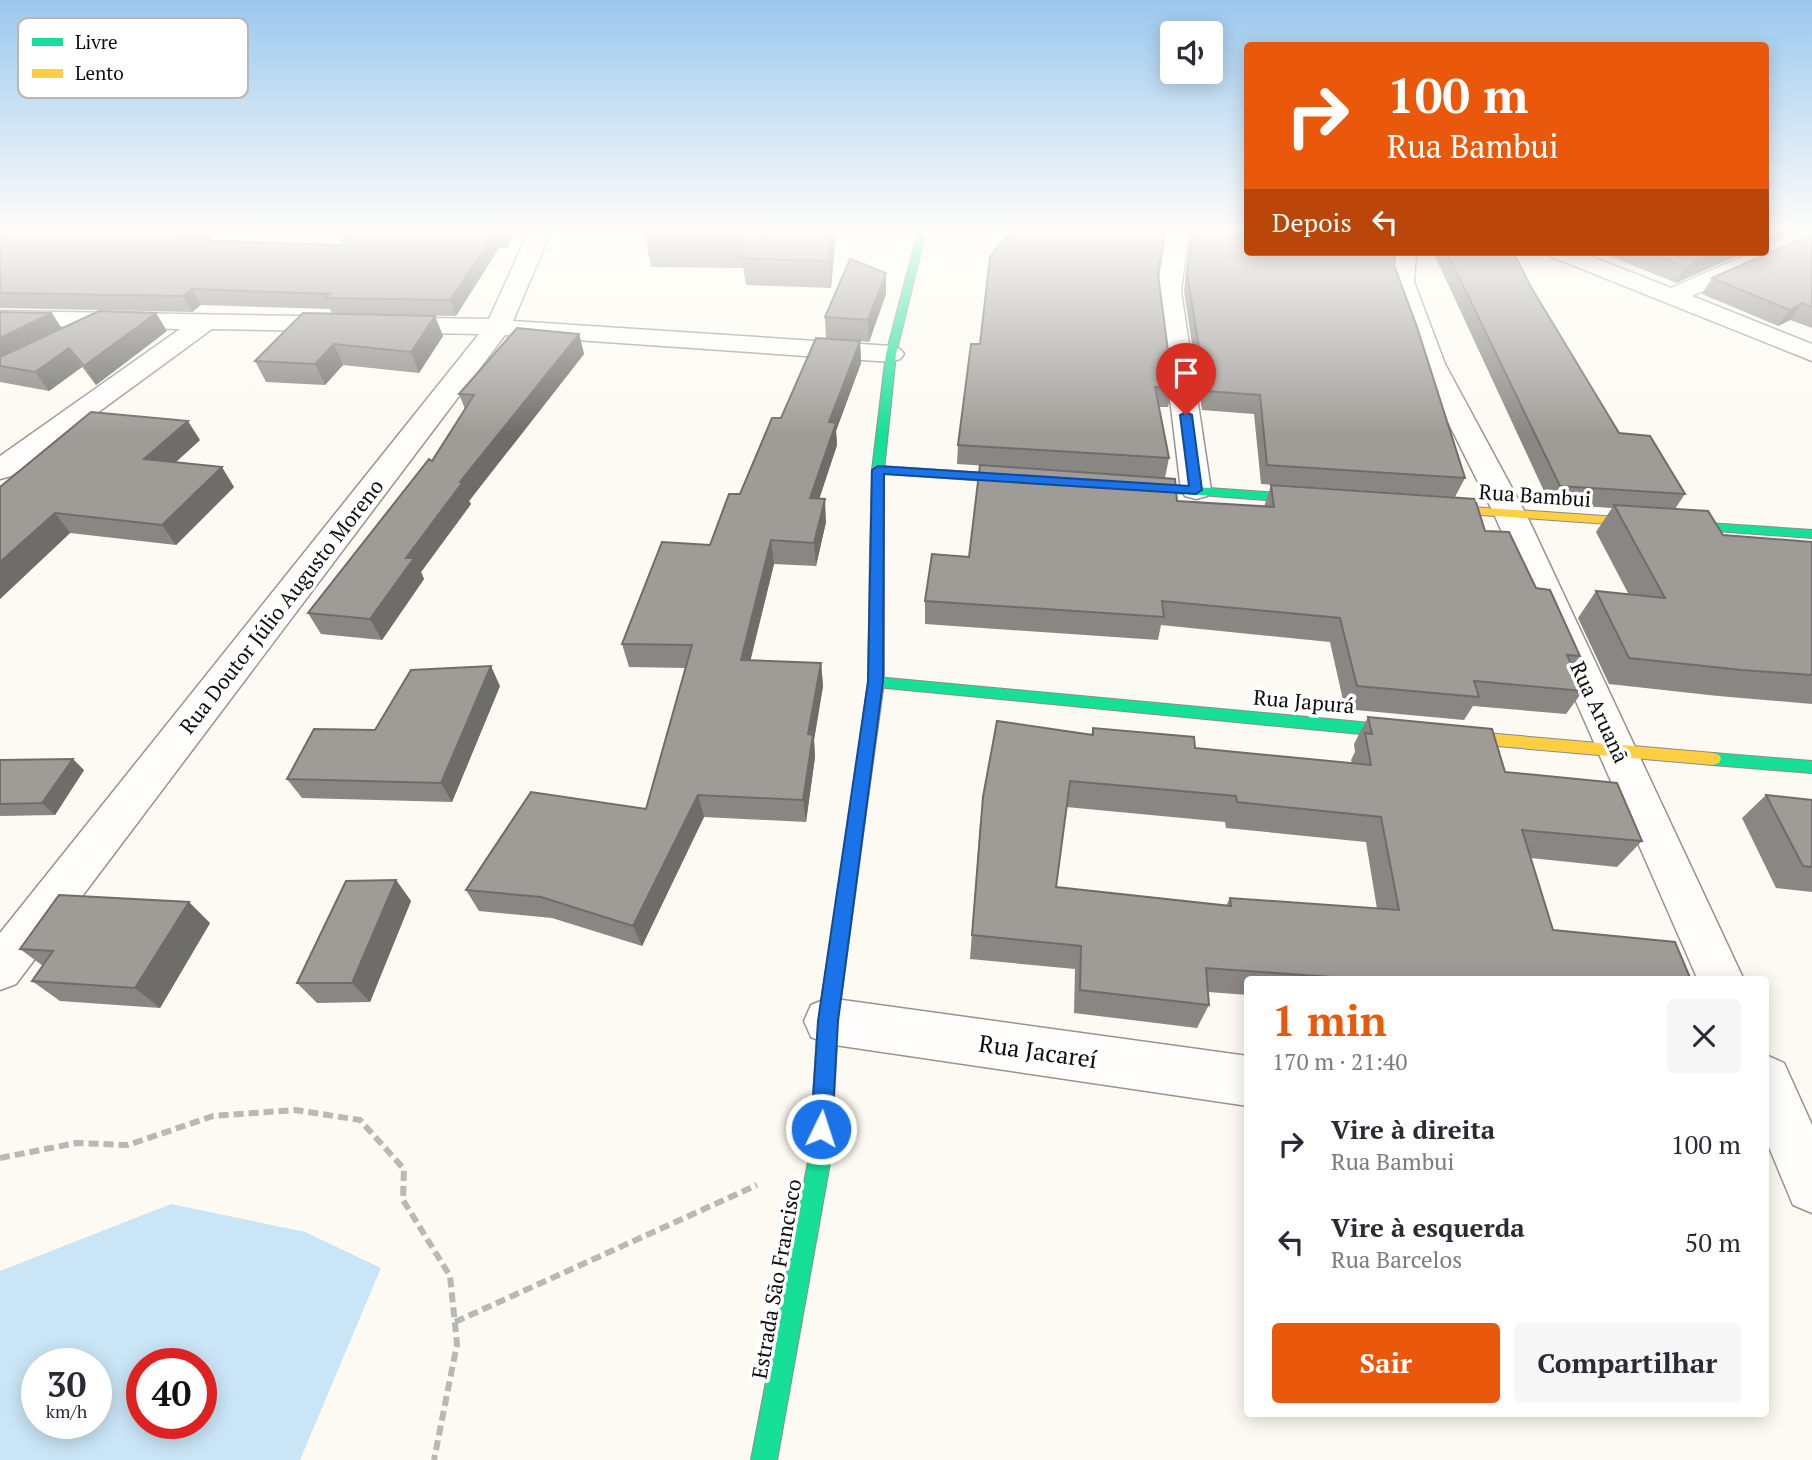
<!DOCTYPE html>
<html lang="pt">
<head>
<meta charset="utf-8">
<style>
	:root { --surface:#fff; --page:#f7f7f7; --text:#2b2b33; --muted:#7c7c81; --accent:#ea580c }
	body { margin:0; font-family:"PT Serif",serif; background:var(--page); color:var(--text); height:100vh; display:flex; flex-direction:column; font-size:26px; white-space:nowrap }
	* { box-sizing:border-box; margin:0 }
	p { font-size:23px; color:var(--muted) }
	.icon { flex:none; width:38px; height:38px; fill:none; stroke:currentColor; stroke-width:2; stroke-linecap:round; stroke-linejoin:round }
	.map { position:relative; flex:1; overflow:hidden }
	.sheet { position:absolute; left:1244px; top:976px; width:525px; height:441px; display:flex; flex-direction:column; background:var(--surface); border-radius:7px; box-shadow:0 4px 18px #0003 }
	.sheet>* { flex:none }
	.top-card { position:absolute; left:1244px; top:42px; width:525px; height:214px; border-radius:7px; box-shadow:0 4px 18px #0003; background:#ea580c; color:#fff; overflow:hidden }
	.controls { position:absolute; left:1160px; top:21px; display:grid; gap:14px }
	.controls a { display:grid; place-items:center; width:63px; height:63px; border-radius:7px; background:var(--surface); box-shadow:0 4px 18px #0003; font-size:35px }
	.speed { position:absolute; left:21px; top:1348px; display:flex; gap:14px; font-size:35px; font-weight:700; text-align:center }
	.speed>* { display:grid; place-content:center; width:91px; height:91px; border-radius:50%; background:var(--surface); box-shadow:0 4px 18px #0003; line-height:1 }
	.speed small { font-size:18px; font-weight:400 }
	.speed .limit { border:10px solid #d22; background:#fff; color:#111 }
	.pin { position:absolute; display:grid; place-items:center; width:60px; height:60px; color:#fff; margin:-72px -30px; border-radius:50% 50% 50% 0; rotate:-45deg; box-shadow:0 0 7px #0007 }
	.pin .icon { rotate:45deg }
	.me { position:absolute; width:77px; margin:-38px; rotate:4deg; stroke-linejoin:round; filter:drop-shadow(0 0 5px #0008) }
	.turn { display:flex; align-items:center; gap:24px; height:147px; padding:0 28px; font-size:32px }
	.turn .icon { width:91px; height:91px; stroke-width:2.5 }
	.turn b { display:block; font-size:49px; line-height:60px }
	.then { display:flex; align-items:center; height:66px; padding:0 28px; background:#0003; gap:14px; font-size:26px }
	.round { display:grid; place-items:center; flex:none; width:74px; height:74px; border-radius:7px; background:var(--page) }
	.summary { display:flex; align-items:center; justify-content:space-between; height:119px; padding:0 28px }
	h1 { font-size:42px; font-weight:700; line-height:52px; color:var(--accent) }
	.button { display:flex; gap:14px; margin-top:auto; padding:14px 28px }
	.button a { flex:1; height:80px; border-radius:7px; background:var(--accent); color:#fff; font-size:28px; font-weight:700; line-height:80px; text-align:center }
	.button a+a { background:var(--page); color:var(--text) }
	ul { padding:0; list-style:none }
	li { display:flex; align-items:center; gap:21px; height:98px; padding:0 28px }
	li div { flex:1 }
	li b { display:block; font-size:26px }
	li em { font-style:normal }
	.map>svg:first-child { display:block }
</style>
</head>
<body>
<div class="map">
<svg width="1812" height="1460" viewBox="0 0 1812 1460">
	<rect width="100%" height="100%" fill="#fcfaf2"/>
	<path fill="#c9e5f6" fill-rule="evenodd" d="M171,1204L305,1232L381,1268L300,1460H0V1271ZM37,1363H96V1423H37ZM142,1363H201V1423H142Z"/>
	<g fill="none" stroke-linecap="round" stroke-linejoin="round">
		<g stroke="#959491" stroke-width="3">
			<path id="street" d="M529,231H551L513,321L891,346L900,349L904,354L900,359L891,362L505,335L16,984L0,990V933L479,334L212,329L11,476L0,479V456L180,329L0,325V311L489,319Z
				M1167,231H1189L1181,291L1211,490L1207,496L1196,499L1185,496L1181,490L1157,291Z
				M1801,231H1812V242L1692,296L1812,344V361L1552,257L1549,252H1580L1671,288L1753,252H1766V246Z
				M1394,252H1416L1414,282L1445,364L1526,514L1744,980H1698L1494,514L1419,364L1390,282Z
				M828,998L1248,1056V1106L828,1044L811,1037L804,1021L811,1005Z
				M1766,1055L1784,1063L1812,1125V1213L1793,1205L1766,1140Z"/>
		</g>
		<g stroke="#8c8b87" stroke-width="2">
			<path id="fast" d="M918,231H926L896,354L884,470V554L877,558L870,554L872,470L886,354Z
				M1125,482L1319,496L1325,500L1319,504L1121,489L1119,486Z
				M1707,523L1812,530V538L1702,530L1701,527Z
				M876,677L1371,723L1379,729L1371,735L876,687L868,682Z
				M1713,753L1812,761V773L1713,765L1707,763L1705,759L1707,755Z
				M857,813L863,815L865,820L838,1021L831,1157L777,1460H751L809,1157L818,1021L849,820L851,815Z"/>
		</g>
		<g stroke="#8c8b87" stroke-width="2">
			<path id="slow" d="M878,466L1030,476L1036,480L1030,484L874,473L872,470Z
				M1428,504L1707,523L1713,527L1707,531L1424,511V505Z
				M877,550L884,554V682L865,820L863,825L857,827L851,825L849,820L868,682L870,554Z
				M1371,723L1713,753L1719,755L1721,759L1719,763L1713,765L1371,735L1363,729Z"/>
		</g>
		<path stroke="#b8b8b6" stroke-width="6" stroke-dasharray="10 5" stroke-linecap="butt" d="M0,1158L76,1143L128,1145L213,1116L295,1110L360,1120L404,1169L403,1200L450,1276L457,1344L434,1460
			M455,1322L757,1185"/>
		<use href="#street" fill="#fffefd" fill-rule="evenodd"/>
		<use href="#fast" fill="#16e098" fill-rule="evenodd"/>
		<use href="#slow" fill="#ffcf43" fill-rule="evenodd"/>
	</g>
	<path fill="#898683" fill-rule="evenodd" d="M0,231H219L206,241L342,245L347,231H514L507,248H499L456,316L352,314L435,316L443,336L419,373L343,365L325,385L266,382L255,361L332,314L330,309L201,305L192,312L0,308Z
		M649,231H836L831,288L746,285L743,268L651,267L646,240Z
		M1191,231H1248L1394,265L1465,478L1455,497L1261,484L1254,414L1202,410L1184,291Z
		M1766,231H1795L1768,242L1766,246Z
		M1812,234V328L1790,320L1778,326L1702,294L1712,278Z
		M1433,252H1513L1531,287L1619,433L1685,494L1675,509L1723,535L1812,542V704L1718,696L1609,684L1578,618L1596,591L1629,595L1596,532L1612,508L1550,504Z
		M1600,252H1746L1676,283Z
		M886,273V294L869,342L860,341L861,363L836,431L837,445L819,499L826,522L816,566L774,564L750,660L821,663L823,686L814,740L815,757L806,822L704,817L642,946L552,918L479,911L466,890L646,809L686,668L629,667L622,644L710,545L740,494L781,418L826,338L825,317Z
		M1158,274L1173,389L1168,407H1159L1169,458L1165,478L957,464L958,445L980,344Z
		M0,312L61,328L167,331L96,385L82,367L49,391L0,382Z
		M579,334L584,354L469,501L471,504L421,572L424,579L382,640L321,634L308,613L432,461L465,409L459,394Z
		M200,440L175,463L234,487L176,545L70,533L0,599V487Z
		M1271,485L1485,531L1536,588L1580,656L1572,667L1583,691L1566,714L1473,706L1464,720L1345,709L1330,642L1161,625L1158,640L925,624V601L969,557L1177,501L1264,507Z
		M500,686L452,802L302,798L287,779L375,730Z
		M1368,717L1505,772L1642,841L1617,867L1531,858L1553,930L1691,980H1248V995L1208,992L1209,1005L1197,1028L1074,1013L1075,969L970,959L980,823L1091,735L1093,728L1195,748L1352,763L1351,760L1355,752L1354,744ZM1066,807L1225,822L1226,828L1366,842L1377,909L1230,898L1226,906L1056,887Z
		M0,760L84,770L55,815L0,816Z
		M1766,795L1812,800V892L1776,888L1742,818Z
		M396,880L411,901L370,1002L317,1003L297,983Z
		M210,923L160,1008L60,1001L32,981L43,966L20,949Z"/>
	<path fill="#6f6d6a" d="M192,231H219L187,256L179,240Z
		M503,231H514L507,248L503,233Z
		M832,231H836L831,288L829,261Z
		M1773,231H1795L1768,242L1773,234Z
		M495,233L499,248L456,316L450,300Z
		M1720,252H1746L1676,283L1685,267Z
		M886,273V294L869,342L868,320Z
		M192,289L201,305L192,312L183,296Z
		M1802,303L1790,320L1778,326L1790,310Z
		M52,313L62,329L0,359V338Z
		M156,313L167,331L96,385L84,366Z
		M435,316L443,336L419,373L411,352Z
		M579,334L584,354L469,501L471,504L421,572L424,579L382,640L370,619L406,558L460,482Z
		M860,341L861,363L836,431L837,445L812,521L810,498L829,422Z
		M334,344L343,365L325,385L315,364Z
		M69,348L82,367L49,391L35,372Z
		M188,421L200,440L157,479L144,459Z
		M222,467L234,487L176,545L162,525Z
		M825,499L826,522L816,566L814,543Z
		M55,513L70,533L0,599V562Z
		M771,540L774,564L745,683L741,660Z
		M821,663L823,686L814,740L815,757L806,822L803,800L808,734Z
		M491,666L500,686L452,802L441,783Z
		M73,759L84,770L55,815L42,803Z
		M698,795L704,817L642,946L633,926Z
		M396,880L411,901L370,1002L352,983Z
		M189,902L210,923L160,1008L135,988Z"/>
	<path fill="#9f9c98" stroke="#6f6d6a" stroke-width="2" fill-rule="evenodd" d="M0,231H192L179,240L342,245L347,231H503V233H495L450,300L325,298L330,294L192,289L183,296L0,293Z
		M649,231H832L829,261L742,258V241L646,240Z
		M1010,231H1165L1158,274L1173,389L1155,387L1169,458L958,445L971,344H980L990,257Z
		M1193,231H1248V252H1393L1395,257L1394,265L1417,327L1465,478L1267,465L1260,395L1206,391L1187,273Z
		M1766,231H1774L1773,234H1766Z
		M1812,234V307L1802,303L1790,310L1712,278Z
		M1447,252H1513L1531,287L1619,433L1650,436L1685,494L1560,486Z
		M1648,252H1720L1685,267Z
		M850,259L886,273L868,320L825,317Z
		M99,311L156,313L84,366L69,348L35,372L0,366V357Z
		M0,312L52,313L0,338Z
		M303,313L435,316L411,352L334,344L315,364L255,361Z
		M517,328L579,334L460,482L462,483L406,558H414L370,619L308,613L429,459L432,461L474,395L459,394Z
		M816,338L860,341L829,422L836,423L810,498L825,499L814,543L771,540L741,660L821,663L808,734L813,735L803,800L698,795L633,926L541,897L466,890L531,792L646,809L692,645L622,644L662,542L710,545L729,494H740L772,418H781Z
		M91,412L188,421L144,459L222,467L162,525L55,513L0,562V487Z
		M980,465L1175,479L1177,501L1274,507L1271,485L1475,499L1485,531L1509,532L1536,588L1550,590L1580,656L1567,655L1583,691L1474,681L1479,697L1357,686L1340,618L1162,601L1164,617L925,601L932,554L969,557Z
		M1614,505L1708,511L1723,535L1812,542V675L1742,670L1629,658L1596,591L1665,598Z
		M491,666L441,783L287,779L314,729L375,730L411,670Z
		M1368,717L1492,729L1505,772L1617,783L1642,841L1522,830L1553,930L1675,942L1691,980H1372L1206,968L1209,1005L1080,990L1081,946L972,935L983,797L997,721L1093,735V728L1194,737L1195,748L1371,765L1365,733L1372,734ZM1070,781L1236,796L1237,802L1381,817L1399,910L1230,898L1231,906L1056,887Z
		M73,759L42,803L0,804V760Z
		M1766,795L1812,800V867L1803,866Z
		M396,880L352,983H297L346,881Z
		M59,895L189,902L135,988L32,981L53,951L20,949Z"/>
	<linearGradient id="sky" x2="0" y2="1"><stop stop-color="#9bc8ee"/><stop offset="0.53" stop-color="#fefdf9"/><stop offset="1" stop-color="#fefdf9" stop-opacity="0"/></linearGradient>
	<rect width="1812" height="435" fill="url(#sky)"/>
	<path fill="#1a73e8" stroke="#114b97" stroke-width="2" d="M1186,412L1192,415L1202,490L1196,494L884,474L883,682L838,1021L832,1129L829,1137L821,1140L814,1137L811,1129L818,1021L868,682L872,470L878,466L1189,486L1180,415Z"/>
	<g text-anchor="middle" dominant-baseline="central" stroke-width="7" stroke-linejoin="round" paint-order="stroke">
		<g font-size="21" fill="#0e0e0e" stroke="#fff">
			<text transform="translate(1535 495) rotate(4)">Rua Bambui</text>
			<text transform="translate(281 606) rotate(-52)">Rua Doutor Júlio Augusto Moreno</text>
			<text transform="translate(1304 701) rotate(5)">Rua Japurá</text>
			<text transform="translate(1600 712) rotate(65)">Rua Aruanã</text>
			<text transform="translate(776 1279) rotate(-80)">Estrada São Francisco</text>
		</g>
		<g font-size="24" fill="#0e0e0e" stroke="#fff">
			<text transform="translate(1038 1051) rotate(8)">Rua Jacareí</text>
		</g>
	</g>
	<rect x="18" y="18" width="230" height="80" rx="10" fill="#fff" stroke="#b7b7b7" stroke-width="2"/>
	<rect x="32" y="38" width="31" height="8" fill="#16e098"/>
	<rect x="32" y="69" width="31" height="9" fill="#ffcf43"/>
	<g font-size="19" fill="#0e0e0e">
		<text x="75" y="49">Livre</text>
		<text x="75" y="80">Lento</text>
	</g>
</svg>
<div class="controls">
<a><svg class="icon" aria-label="sound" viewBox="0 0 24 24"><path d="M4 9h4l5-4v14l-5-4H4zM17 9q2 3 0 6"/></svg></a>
</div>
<div class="speed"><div>30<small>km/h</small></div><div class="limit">40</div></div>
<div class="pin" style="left:1186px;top:415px;background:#d93025"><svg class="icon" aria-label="arrive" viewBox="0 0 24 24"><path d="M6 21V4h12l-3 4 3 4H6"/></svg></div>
<svg class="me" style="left:821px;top:1129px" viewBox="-20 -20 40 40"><circle r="17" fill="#1a73e8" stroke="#fff" stroke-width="3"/><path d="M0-11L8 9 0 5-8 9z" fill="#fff"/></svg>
<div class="top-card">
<div class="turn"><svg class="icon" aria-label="right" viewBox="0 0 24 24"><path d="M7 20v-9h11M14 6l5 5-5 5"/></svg><div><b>100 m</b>Rua Bambui</div></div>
<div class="then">Depois<svg class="icon" aria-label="left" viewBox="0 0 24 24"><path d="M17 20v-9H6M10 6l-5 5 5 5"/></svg></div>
</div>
<section class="sheet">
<div class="summary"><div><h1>1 min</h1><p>170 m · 21:40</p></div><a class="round"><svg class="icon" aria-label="close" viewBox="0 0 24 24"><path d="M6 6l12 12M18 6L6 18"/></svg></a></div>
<ul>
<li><svg class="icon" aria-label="right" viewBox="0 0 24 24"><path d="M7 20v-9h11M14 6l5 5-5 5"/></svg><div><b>Vire à direita</b><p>Rua Bambui</p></div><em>100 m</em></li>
<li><svg class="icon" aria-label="left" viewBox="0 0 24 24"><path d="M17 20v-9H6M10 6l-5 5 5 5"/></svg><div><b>Vire à esquerda</b><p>Rua Barcelos</p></div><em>50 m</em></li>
</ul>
<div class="button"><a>Sair</a><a>Compartilhar</a></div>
</section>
</div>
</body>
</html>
